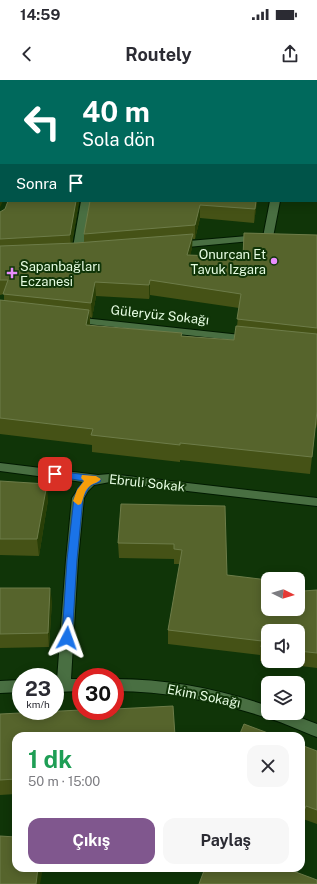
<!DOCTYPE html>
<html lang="tr">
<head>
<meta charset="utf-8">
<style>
	:root { --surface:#fff; --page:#f7f7f7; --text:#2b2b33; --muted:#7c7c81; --accent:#80578e }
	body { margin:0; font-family:"Public Sans",sans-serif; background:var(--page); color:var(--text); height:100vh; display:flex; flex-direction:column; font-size:15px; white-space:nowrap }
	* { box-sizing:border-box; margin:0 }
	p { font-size:13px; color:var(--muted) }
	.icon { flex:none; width:22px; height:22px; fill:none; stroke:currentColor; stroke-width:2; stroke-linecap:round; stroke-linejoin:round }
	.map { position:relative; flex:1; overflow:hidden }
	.details { position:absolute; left:12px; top:652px; width:293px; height:140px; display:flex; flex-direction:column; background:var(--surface); border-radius:12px; box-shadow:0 2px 10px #0003 }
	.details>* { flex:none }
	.top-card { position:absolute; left:0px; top:0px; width:317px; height:122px; box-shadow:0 2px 10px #0003; background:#00695c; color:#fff; overflow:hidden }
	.needle { width:26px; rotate:95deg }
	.fabs { position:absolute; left:261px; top:492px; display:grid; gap:8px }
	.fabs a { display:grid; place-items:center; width:44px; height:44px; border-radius:8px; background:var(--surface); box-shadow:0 2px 10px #0003; font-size:20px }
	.speed { position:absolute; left:12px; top:588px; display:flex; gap:8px; font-size:20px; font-weight:700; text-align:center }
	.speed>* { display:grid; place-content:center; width:52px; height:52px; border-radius:50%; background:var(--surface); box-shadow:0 2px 10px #0003; line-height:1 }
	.speed small { font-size:10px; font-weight:400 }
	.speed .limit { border:6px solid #d22; background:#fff; color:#111 }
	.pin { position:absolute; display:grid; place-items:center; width:34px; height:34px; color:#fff; margin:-17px; border-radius:8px; box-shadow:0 2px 6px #0006 }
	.me { position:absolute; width:44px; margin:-22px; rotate:4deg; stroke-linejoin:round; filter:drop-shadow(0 0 3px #0008) }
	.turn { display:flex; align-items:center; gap:14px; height:84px; padding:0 16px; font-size:18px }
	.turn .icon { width:52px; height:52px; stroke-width:2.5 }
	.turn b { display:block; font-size:28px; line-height:34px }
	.then { display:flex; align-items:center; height:38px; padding:0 16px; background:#0003; gap:8px; font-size:15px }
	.round { display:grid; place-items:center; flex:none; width:42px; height:42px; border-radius:12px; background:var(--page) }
	.headline { display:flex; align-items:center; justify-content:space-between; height:68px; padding:0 16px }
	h1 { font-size:24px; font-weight:700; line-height:30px; color:#1e9e55 }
	.button { display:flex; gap:8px; margin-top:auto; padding:8px 16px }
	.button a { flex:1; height:46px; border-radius:12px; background:var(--accent); color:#fff; font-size:16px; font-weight:700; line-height:46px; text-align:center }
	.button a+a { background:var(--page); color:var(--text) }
	.status { display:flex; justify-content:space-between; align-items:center; height:28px; padding:0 20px; background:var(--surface); direction:ltr }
	.status svg { height:11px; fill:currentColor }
	header { display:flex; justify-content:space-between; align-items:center; height:52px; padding:0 16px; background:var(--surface); font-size:18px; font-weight:700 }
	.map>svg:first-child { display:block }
</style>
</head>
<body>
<div class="status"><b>14:59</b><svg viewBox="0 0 49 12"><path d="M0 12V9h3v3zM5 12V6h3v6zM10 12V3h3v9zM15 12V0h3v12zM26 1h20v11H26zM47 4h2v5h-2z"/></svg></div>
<header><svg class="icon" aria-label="back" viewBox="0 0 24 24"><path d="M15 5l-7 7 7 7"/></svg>Routely<svg class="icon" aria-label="share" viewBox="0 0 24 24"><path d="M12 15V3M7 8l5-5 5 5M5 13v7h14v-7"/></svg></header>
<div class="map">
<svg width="317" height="804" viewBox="0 0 317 804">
	<rect width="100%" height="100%" fill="#103508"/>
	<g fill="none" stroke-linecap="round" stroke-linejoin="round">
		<g stroke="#011a00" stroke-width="2">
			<path id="street" d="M66,0H80L81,1H67Z
				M81,121H91L82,173L77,176L72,173Z
				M270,121H280L273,157L268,160L263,157Z
				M74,237L250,256L255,259L250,262L70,242L69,240Z
				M0,383L98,395L110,394L317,418V426L110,402L94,405L88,411L84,418L78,480L71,599H81V611L55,612V600H57L66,480L72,418L83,402L0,391Z
				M115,599C168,599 218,609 268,626V633H288L317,644V657C301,651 285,643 268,638C218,622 169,611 115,611Z
				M21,600V612L0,613V601Z"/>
		</g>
		<g stroke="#011a00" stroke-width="2">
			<path id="secondary" d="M258,155L261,156L263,158L261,160L177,168L172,165L177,162Z"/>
		</g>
		<use href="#street" fill="#496f42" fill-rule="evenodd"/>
		<use href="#secondary" fill="#496f42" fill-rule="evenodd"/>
	</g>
	<path fill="#455216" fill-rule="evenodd" d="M8,121H79L72,163H84V154L90,121H257L254,143L200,138L195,159H192V168L190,175L243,177L244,153L317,155V344L316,348H315L312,377L310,394L180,380V382L92,372V365L0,354V220H4V214L0,215V132L5,129ZM150,215L239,228L237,246L234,260L182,256V253L90,246V237L92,238L96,216L149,219Z
		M0,401L48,420L39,476L0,475Z
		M121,424L227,495L303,511L317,510V588L260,581V575L168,564V550L180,484H174V479L119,478L118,463ZM268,551H298V581H268Z
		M0,508L52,521L49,567L0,568Z
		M0,634L16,656V714L0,715Z
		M317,671V744L303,739L301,745Z"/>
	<path fill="#293f07" d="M40,0H49L48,1H39Z
		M1,108V121H3L0,127V110Z
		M76,121H79L71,169L70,155Z
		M256,121H257L254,143L255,129Z
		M200,125V138L195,159V145Z
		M193,154L192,168L187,189V175Z
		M150,200V215L149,219V205Z
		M95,202L96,216L92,238L91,223Z
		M89,230L90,246L86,245Z
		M47,404L48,420L39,476L37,459Z
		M50,508L52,521L49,567L48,553Z
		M306,726L303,739L301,745V739Z
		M38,788H43L40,804H36Z"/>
	<path fill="#56642c" stroke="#6d7c49" d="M0,0H40L39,1H1V108L0,110Z
		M103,0H291V1H102Z
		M8,121H76L70,155L0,159V132L5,129Z
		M90,121H256L255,129L200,125L195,145L84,154Z
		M244,153L317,155V248L237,239L241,214L150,200L149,205L95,202L91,223L3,214L8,200H0V166L76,163L193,154L187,175L243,177Z
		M0,220L89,230L86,245L182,253L181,256L234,260L236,246L317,254V331L312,377L180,363V365L91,355L93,349L0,338Z
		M0,401L47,404L37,459H0Z
		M121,424L225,426L227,495L268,500V529H298V503L303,504V511L317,510V573L298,571V551H268V567H261L262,561L168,550L182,470L174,469V464L118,463Z
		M0,508H50L48,553L0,554Z
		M173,626L175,656H16V699L0,700V634L81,630V631H115V629Z
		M244,644L276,656H239Z
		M301,665L317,671V730L306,726L301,739Z
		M0,756L16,757V788H38L36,804H0Z
		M205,788H285L317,800V804H199Z"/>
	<path fill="#1a73e8" stroke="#114b97" d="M55,391L96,396L101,399L100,402L90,406L83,418L77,480L72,558L71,561L67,563L63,561L62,558L67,480L74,418L78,408L84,401L52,396L51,394Z"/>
	<path fill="#f59e0b" d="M82,395L96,396L101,399C98,403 93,403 90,406C84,410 84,418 81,424L78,425L73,421L77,410L84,401L81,398Z"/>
	<g fill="#e98dfd" stroke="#103508" stroke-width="1.5">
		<circle cx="274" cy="181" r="4"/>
		<path d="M10 187h4v4h4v4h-4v4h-4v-4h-4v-4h4z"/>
	</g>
	<g text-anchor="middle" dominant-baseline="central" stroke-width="4" stroke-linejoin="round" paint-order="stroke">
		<g font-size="13" fill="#e6fce2" stroke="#103508" text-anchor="end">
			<text x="266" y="174">Onurcan Et<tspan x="266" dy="15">Tavuk Izgara</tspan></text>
			<text x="20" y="186" text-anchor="start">Sapanbağları<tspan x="20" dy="15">Eczanesi</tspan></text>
		</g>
		<g font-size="13" fill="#e6fce2" stroke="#103508">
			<text transform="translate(160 235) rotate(6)">Güleryüz Sokağı</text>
			<text transform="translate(147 403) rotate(6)">Ebruli Sokak</text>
			<text transform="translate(204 616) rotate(11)">Ekim Sokağı</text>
		</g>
	</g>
</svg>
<div class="fabs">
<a><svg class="needle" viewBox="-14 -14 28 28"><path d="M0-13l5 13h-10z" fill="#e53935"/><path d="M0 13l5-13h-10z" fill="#7c7c81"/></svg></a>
<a><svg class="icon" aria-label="sound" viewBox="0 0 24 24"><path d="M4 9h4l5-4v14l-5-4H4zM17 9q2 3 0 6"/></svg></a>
<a><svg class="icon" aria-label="layers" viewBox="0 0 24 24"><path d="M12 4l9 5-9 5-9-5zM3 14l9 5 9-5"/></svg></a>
</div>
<div class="speed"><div>23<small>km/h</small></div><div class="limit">30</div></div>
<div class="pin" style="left:55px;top:394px;background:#d93025"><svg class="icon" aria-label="arrive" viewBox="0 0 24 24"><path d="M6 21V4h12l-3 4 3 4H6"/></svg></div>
<svg class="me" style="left:67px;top:558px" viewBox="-20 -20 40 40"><path d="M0-17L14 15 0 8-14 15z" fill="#1a73e8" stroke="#fff" stroke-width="4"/></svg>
<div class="top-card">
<div class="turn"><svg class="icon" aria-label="left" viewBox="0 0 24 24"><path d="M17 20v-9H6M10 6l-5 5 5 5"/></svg><div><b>40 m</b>Sola dön</div></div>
<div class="then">Sonra<svg class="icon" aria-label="arrive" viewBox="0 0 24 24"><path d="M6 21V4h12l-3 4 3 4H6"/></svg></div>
</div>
<section class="details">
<div class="headline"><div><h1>1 dk</h1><p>50 m · 15:00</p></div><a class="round"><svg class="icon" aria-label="close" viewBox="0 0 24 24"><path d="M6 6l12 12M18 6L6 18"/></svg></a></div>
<div class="button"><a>Çıkış</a><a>Paylaş</a></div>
</section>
</div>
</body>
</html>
